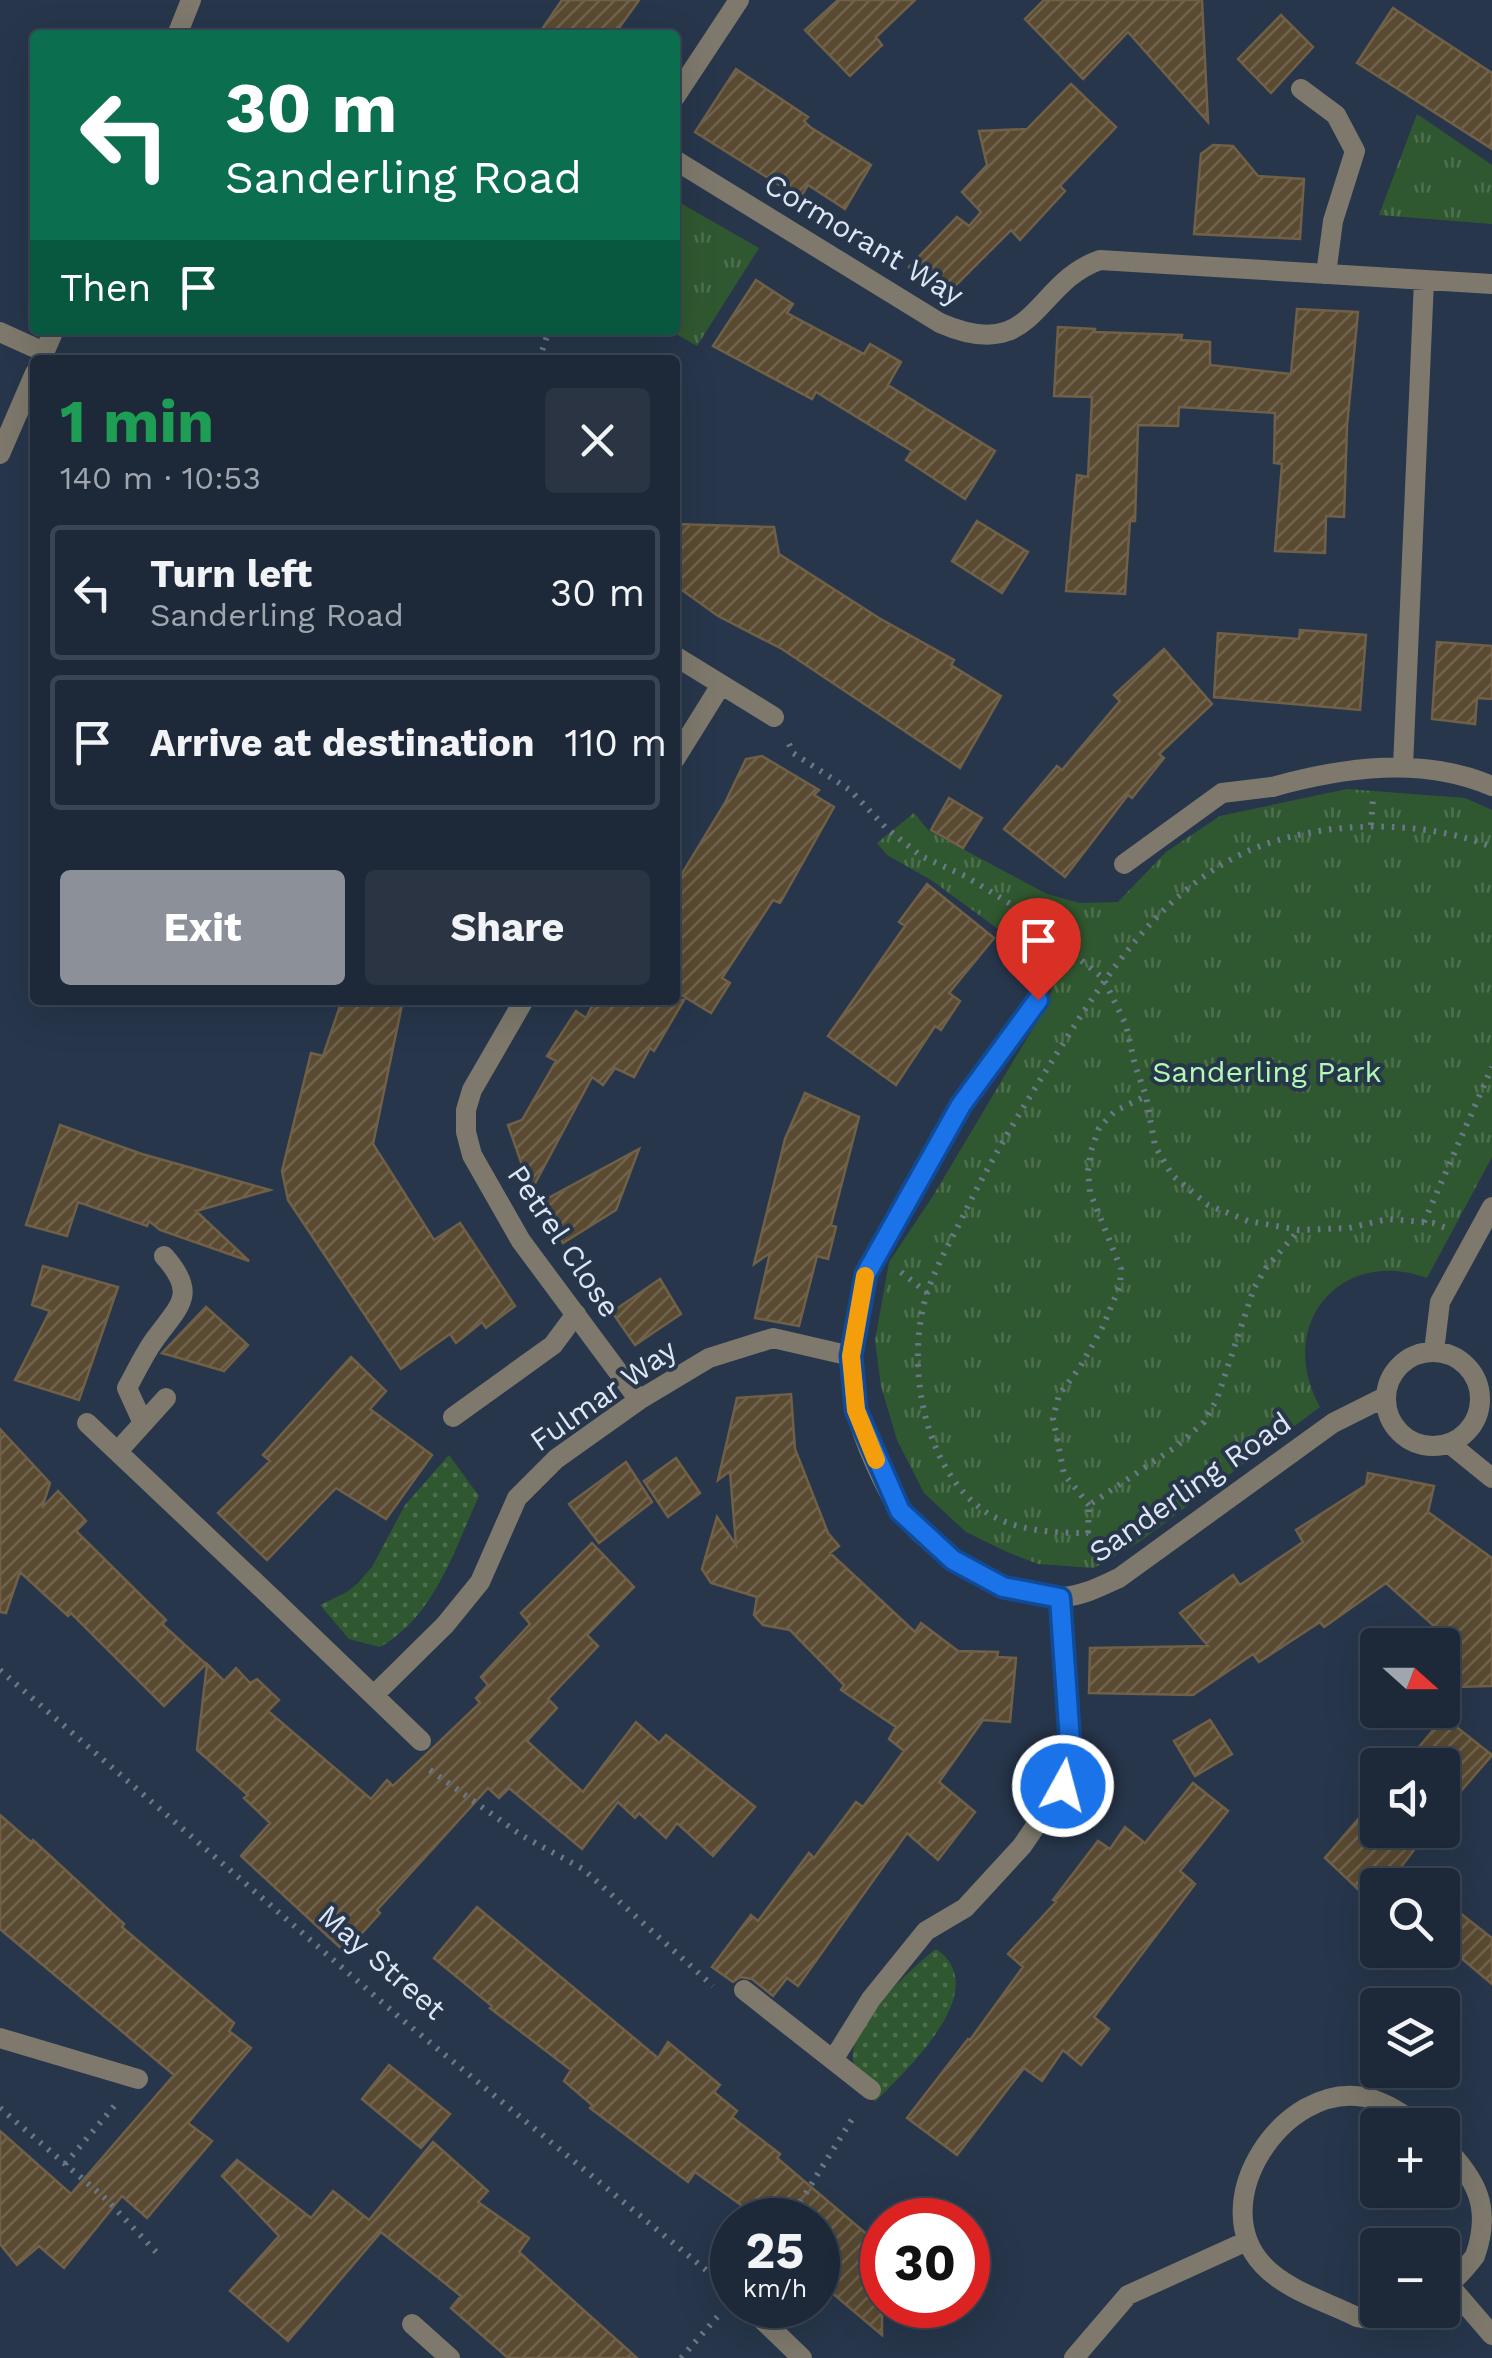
<!DOCTYPE html>
<html lang="en">
<head>
<meta charset="utf-8">
<style>
	:root { --surface:#1d2838; --page:#2a3443; --text:#f1f3f6; --muted:#a0a6ae; --line:#3b4453; --accent:#8c9099 }
	body { margin:0; font-family:"Work Sans",sans-serif; background:var(--page); color:var(--text); height:100vh; display:flex; flex-direction:column; font-size:38px; white-space:nowrap }
	* { box-sizing:border-box; margin:0 }
	p { font-size:32px; color:var(--muted) }
	.icon { flex:none; width:55px; height:55px; fill:none; stroke:currentColor; stroke-width:2; stroke-linecap:round; stroke-linejoin:round }
	.map { position:relative; flex:1; overflow:hidden }
	.sheet { position:absolute; left:30px; top:355px; width:650px; height:650px; display:flex; flex-direction:column; background:var(--surface); border-radius:10px; box-shadow:0 10px 40px #0002,0 0 0 2px var(--line) }
	.sheet>* { flex:none }
	.guide { position:absolute; left:30px; top:30px; width:650px; height:305px; border-radius:10px; box-shadow:0 10px 40px #0002,0 0 0 2px var(--line); background:#0b6e4f; color:#fff; overflow:hidden }
	.needle { width:65px; rotate:111deg }
	.tools { position:absolute; left:1360px; top:1628px; display:grid; gap:20px }
	.tools a { display:grid; place-items:center; width:100px; height:100px; border-radius:10px; background:var(--surface); box-shadow:0 10px 40px #0002,0 0 0 2px var(--line); font-size:50px }
	.speed { position:absolute; left:710px; top:2198px; display:flex; gap:20px; font-size:50px; font-weight:700; text-align:center }
	.speed>* { display:grid; place-content:center; width:130px; height:130px; border-radius:50%; background:var(--surface); box-shadow:0 10px 40px #0002,0 0 0 2px var(--line); line-height:1 }
	.speed small { font-size:25px; font-weight:400 }
	.speed .limit { border:15px solid #d22; background:#fff; color:#111 }
	.pin { position:absolute; display:grid; place-items:center; width:85px; height:85px; color:#fff; margin:-102px -42px; border-radius:50% 50% 50% 0; rotate:-45deg; box-shadow:0 0 10px #0007 }
	.pin .icon { rotate:45deg }
	.me { position:absolute; width:110px; margin:-55px; rotate:7deg; stroke-linejoin:round; filter:drop-shadow(0 0 8px #0008) }
	.turn { display:flex; align-items:center; gap:35px; height:210px; padding:0 30px; font-size:45px }
	.turn .icon { width:130px; height:130px; stroke-width:2.5 }
	.turn b { display:block; font-size:70px; line-height:85px }
	.then { display:flex; align-items:center; height:95px; padding:0 30px; background:#0003; gap:20px; font-size:38px }
	.round { display:grid; place-items:center; flex:none; width:105px; height:105px; border-radius:10px; background:var(--page) }
	.summary { display:flex; align-items:center; justify-content:space-between; height:170px; padding:0 30px }
	h1 { font-size:60px; font-weight:700; line-height:75px; color:#1e9e55 }
	.action { display:flex; gap:20px; margin-top:auto; padding:20px 30px }
	.action a { flex:1; height:115px; border-radius:10px; background:var(--accent); color:#fff; font-size:40px; font-weight:700; line-height:115px; text-align:center }
	.action a+a { background:var(--page); color:var(--text) }
	ul { padding:0; list-style:none }
	li { display:flex; align-items:center; gap:30px; height:135px; margin:0 20px 15px; padding:0 10px; border:5px solid var(--line); border-radius:10px }
	li div { flex:1 }
	li b { display:block; font-size:38px }
	li em { font-style:normal }
	.map>svg:first-child { display:block }
</style>
</head>
<body>
<div class="map">
<svg width="1492" height="2358" viewBox="0 0 1492 2358">
	<defs>
		<pattern id="grass-dots" width="8" height="8" patternUnits="userSpaceOnUse" patternTransform="scale(2.5)"><rect width="8" height="8" fill="#305830"/><path d="M2 2h.1M6 6h.1" fill="none" stroke="#4e704f" stroke-width="1.8" stroke-linecap="round"/></pattern>
		<pattern id="park-tufts" width="24" height="20" patternUnits="userSpaceOnUse" patternTransform="scale(2.5)"><rect width="24" height="20" fill="#305830"/><path d="M3 7l-1-3M5 7V3M7 7l1-3M15 17l-1-3M17 17v-4M19 17l1-3" fill="none" stroke="#4e704f"/></pattern>
		<pattern id="building-hatch" width="6" height="6" patternUnits="userSpaceOnUse" patternTransform="scale(2.5)"><rect width="6" height="6" fill="#594a31"/><path d="M-1 1l2-2M0 6l6-6M5 7l2-2" fill="none" stroke="#70644f"/></pattern>
	</defs>
	<rect width="100%" height="100%" fill="#27364b"/>
	<path fill="url(#grass-dots)" d="M449,1455L479,1496C454,1550 435,1616 380,1647L349,1639L320,1605L347,1592L358,1583L372,1567L405,1505Z
		M936,1949C995,1989 906,2070 875,2102C868,2091 855,2074 853,2061C848,2026 911,1968 936,1949Z"/>
	<path fill="url(#park-tufts)" d="M1417,114L1492,165V224L1379,215Z
		M675,200L759,248L697,346L669,330H675Z
		M1347,789L1465,798L1492,810V1157L1427,1278C1339,1246 1275,1327 1320,1407L1139,1542L1094,1568L1038,1564L1007,1552L966,1532L924,1493L897,1440L881,1386L875,1341L889,1262L933,1196L1042,1013L1055,982L1050,967L931,880L887,855L877,843L914,813L929,831L1047,894L1080,903L1118,902L1166,852L1220,816Z"/>
	<path fill="url(#building-hatch)" stroke="#706047" stroke-width="2.5" d="M562,0H639L614,35H538Z
		M838,0H915L876,37L882,45L850,76L805,30Z
		M1044,0H1202L1208,122L1128,32L1083,79L1025,19Z
		M1393,8L1492,73V149L1357,63Z
		M1281,15L1313,47L1271,93L1238,59Z
		M736,69L808,117L804,121L810,127L871,165L845,209L808,185L800,198L695,132Z
		M1071,84L1116,127L1060,186L1065,191L1020,240L1011,230L944,297L909,267L957,217L969,226L981,212L962,192L987,165L979,131L1027,129Z
		M1213,145L1233,146L1258,176L1304,179L1300,239L1194,234L1201,154Z
		M756,280L793,304L787,313L864,354L870,344L901,362L888,385L995,451L965,499L906,460L912,451L816,392L812,399L713,346Z
		M1297,309L1358,312L1347,426L1344,517L1326,516L1325,553L1275,551L1282,464L1274,463L1275,413L1179,407L1178,426L1138,425L1135,521H1130L1125,594L1066,591L1077,475L1088,477L1092,397L1054,396L1058,327L1095,329V332L1182,335L1181,340L1210,342V365L1291,374Z
		M977,521L1028,552L1002,593L952,561Z
		M675,524L774,527L779,554L879,618L954,660L951,665L1001,696L960,768L782,649L718,616L675,585Z
		M1300,630L1366,635L1360,710L1214,697L1218,633L1299,639Z
		M1437,642L1492,646V699L1477,698L1475,724L1432,719Z
		M1164,649L1212,704L1159,754L1164,758L1132,798L1128,795L1065,877L1004,829L1057,766L1062,770L1120,701L1114,695Z
		M762,756L819,790L814,795L834,807L780,903L773,900L722,978L730,983L711,1013L675,991V885L725,803L746,759Z
		M949,798L982,818L963,848L931,830Z
		M927,884L994,938L949,993L960,1001L941,1030L935,1026L896,1085L828,1036L905,926L899,922Z
		M342,1000H403L373,1144L434,1240L460,1223L515,1306L486,1328L482,1322L456,1343L450,1334L401,1369L288,1200L282,1171L311,1053L323,1056Z
		M595,1000H684L654,1051L650,1048L634,1077L615,1068L603,1085L592,1077L531,1191L508,1125L522,1120L556,1061L547,1056L576,1011L586,1018Z
		M805,1093L859,1117L831,1225L836,1227L828,1259L817,1256L799,1326L755,1318L770,1253L754,1264L785,1139Z
		M60,1125L142,1154L270,1190L196,1211L249,1261L160,1230L149,1221L147,1226L78,1202L67,1236L26,1225Z
		M639,1149L616,1210L563,1243L541,1202Z
		M43,1266L118,1287L79,1400L15,1380L50,1311L32,1305Z
		M660,1279L681,1314L635,1345L612,1312Z
		M206,1307L248,1345L224,1371L162,1353Z
		M351,1357L386,1391L370,1409L432,1455L386,1519L336,1488L267,1560L218,1513L270,1461L263,1455Z
		M791,1394L795,1449L828,1533L839,1546L830,1553L915,1632L921,1623L958,1651L998,1652L997,1657L1016,1658L1010,1722L983,1720L939,1782L975,1812L938,1860L907,1833L798,1986L787,1978L773,1996L752,1979L740,1977L733,1982L712,1967L751,1915L758,1921L809,1853L814,1858L856,1802L863,1807L904,1751L889,1739L896,1727L841,1690L844,1685L790,1630L763,1625L754,1615L757,1597L711,1583L702,1569L717,1517L736,1545L730,1471L718,1480L737,1398Z
		M0,1429L50,1483L42,1508L58,1491L86,1521L76,1531L166,1620L162,1624L206,1664L164,1706L71,1613L68,1616L20,1572L6,1613L0,1612Z
		M676,1458L700,1493L668,1517L644,1481Z
		M626,1462L652,1502L599,1543L569,1504Z
		M1368,1473L1434,1486L1428,1512L1492,1558V1686L1455,1687L1453,1643L1386,1583L1324,1627L1320,1622L1259,1662L1253,1654L1193,1695L1089,1693L1090,1648L1208,1646L1180,1613L1233,1575L1240,1585L1303,1542L1296,1530L1366,1485Z
		M592,1543L634,1587L587,1635L598,1646L548,1699L557,1708L527,1741L583,1792L636,1722L659,1743L666,1735L755,1807L713,1856L677,1823L666,1838L639,1813L635,1818L618,1802L582,1849L509,1788L499,1798L488,1788L377,1910L380,1913L345,1952L241,1856L270,1823L244,1798L248,1795L197,1750L207,1664L224,1681L236,1668L250,1683L257,1679L279,1700L268,1711L371,1799L387,1780L393,1786L480,1703L476,1698L488,1685L481,1677L530,1624L521,1613Z
		M1444,1717L1492,1755L1442,1813V1765H1404Z
		M1210,1720L1232,1754L1195,1776L1174,1741Z
		M1193,1783L1228,1811L1180,1871L1195,1884L1094,2017L1109,2029L1081,2065L1063,2050L1042,2081L1024,2068L957,2155L907,2118L968,2039L970,2040L1023,1967L1008,1954L1056,1902L1053,1900L1098,1841L1110,1849L1125,1827L1145,1843Z
		M1378,1796V1830H1429L1401,1867L1424,1885H1378V1908L1325,1858Z
		M0,1815L31,1842L33,1840L124,1924L122,1927L234,2023L229,2031L251,2048L188,2123L212,2141L147,2218L122,2196L64,2268L39,2246L17,2265L0,2244V2131L71,2194L174,2075L0,1929Z
		M1442,1899L1492,1938V1984L1442,1942Z
		M477,1907L658,2058L668,2042L720,2085L714,2092L737,2111L732,2117L780,2154L777,2158L882,2247V2335L818,2281V2220H762L695,2172L688,2182L590,2108L592,2105L564,2081L571,2070L490,2008L492,2006L434,1958Z
		M389,2065L450,2114L421,2148L362,2099Z
		M433,2142L488,2191L478,2202L529,2238L519,2252L637,2358H508L451,2308L461,2296L381,2232L288,2341L230,2291L279,2236L222,2176L237,2160L311,2218L333,2191L369,2220Z"/>
	<g fill="none" stroke-linecap="round" stroke-linejoin="round">
		<path stroke="#6a7789" stroke-width="6" stroke-dasharray="2.5 8" stroke-linecap="butt" d="M539,360L549,330
			M789,744L793,753L850,790L886,828L921,856L965,876L1014,906L1103,978L1126,1025L1135,1065L1146,1096L1155,1146L1172,1175L1208,1205L1248,1221L1299,1230L1349,1228L1388,1219L1433,1223L1446,1228
			M1371,825L1373,799
			M1424,1222L1492,1067
			M901,1272L927,1293
			M1089,1505L1064,1474L1053,1418L1059,1395L1080,1367L1102,1328L1120,1286L1121,1269L1090,1192L1088,1171L1091,1151L1099,1128L1115,1111L1146,1096
			M1088,1533L1089,1505L1177,1446L1204,1422L1217,1399L1254,1288L1266,1268L1298,1231
			M1101,1551L1088,1533C1051,1533 1009,1531 979,1507C921,1461 905,1358 928,1290C938,1262 954,1235 967,1208C993,1156 1023,1107 1054,1058C1100,985 1150,905 1228,861C1300,820 1416,816 1492,847
			M0,1670L399,2017L723,2284
			M430,1770L521,1835L583,1869L713,1986
			M0,2108L106,2199L157,2253
			M65,2164L116,2104
			M789,2220L854,2116
			M681,2358L718,2316"/>
		<path stroke="#7e796c" stroke-width="20" d="M1301,89L1336,115L1355,151L1333,221L1326,274
			M1124,864L1222,793L1272,787
			M866,1274L961,1105L1038,1000
			M453,1417L553,1345L576,1314
			M87,1423L274,1600
			M143,1423L127,1388C136,1372 144,1354 155,1339C180,1305 198,1294 164,1256
			M118,1451L166,1398"/>
		<path stroke="#7e796c" stroke-width="20" d="M177,35L191,0
			M675,97L739,0
			M675,160L940,323C1036,365 1033,283 1100,260L1492,284
			M0,332L44,352
			M41,360L54,330
			M0,454L35,373
			M675,656L774,717
			M675,759L721,685
			M1403,767L1424,280
			M1272,787C1344,767 1422,756 1492,786
			M524,1000L472,1090L466,1110V1132L472,1155L521,1241L639,1400
			M866,1274C858,1319 845,1365 856,1411C863,1439 883,1485 899,1509C927,1551 1010,1600 1062,1597C1083,1596 1101,1586 1119,1578L1333,1423L1385,1397
			M1434,1351L1440,1302L1492,1207
			M1386 1399a47 47 0 1 1 94 0a47 47 0 1 1-94 0Z
			M1450,1444L1492,1478
			M274,1600L421,1741
			M375,1694L445,1625L480,1582L517,1498L556,1459L639,1400L709,1358L773,1338L851,1356
			M744,1990L871,2090
			M0,2038L138,2079
			M833,2060L871,1999L926,1931L965,1908L1022,1846L1063,1786L1069,1742L1059,1598
			M1442,2144C1477,2179 1492,2208 1475,2256C1466,2268 1455,2280 1442,2290
			M1449,2285L1492,2335
			M747,2305L802,2358
			M1401,2310L1370,2319L1357,2317C1327,2302 1286,2290 1263,2265C1204,2202 1284,2082 1364,2097C1384,2101 1402,2114 1419,2125
			M412,2324L450,2358
			M1074,2358L1128,2295L1247,2241"/>
	</g>
	<g fill="none" stroke-linecap="round" stroke-linejoin="round">
		<g stroke="#114b97" stroke-width="25">
			<path id="route" d="M1038,1000L961,1105L866,1274L851,1356L856,1410L900,1511L953,1560L1003,1587L1060,1598L1070,1742L1063,1786"/>
		</g>
		<use href="#route" stroke="#1a73e8" stroke-width="18"/>
		<path stroke="#f59e0b" stroke-width="18" d="M865,1276L851,1356L856,1410L876,1460"/>
	</g>
	<g text-anchor="middle" dominant-baseline="central" stroke-width="8" stroke-linejoin="round" paint-order="stroke">
		<g font-size="30" fill="#dde6f4" stroke="#27364b">
			<text transform="translate(864 239) rotate(31)">Cormorant Way</text>
			<text transform="translate(564 1241) rotate(56)">Petrel Close</text>
			<text transform="translate(603 1395) rotate(-35)">Fulmar Way</text>
			<text transform="translate(1190 1487) rotate(-35)">Sanderling Road</text>
			<text transform="translate(382 1962) rotate(41)">May Street</text>
		</g>
		<g font-size="30" fill="#b2f9b1" stroke="#27364b">
			<text x="1267" y="1071">Sanderling Park</text>
		</g>
	</g>
</svg>
<div class="tools">
<a><svg class="needle" viewBox="-14 -14 28 28"><path d="M0-13l5 13h-10z" fill="#e53935"/><path d="M0 13l5-13h-10z" fill="#a0a6ae"/></svg></a>
<a><svg class="icon" aria-label="sound" viewBox="0 0 24 24"><path d="M4 9h4l5-4v14l-5-4H4zM17 9q2 3 0 6"/></svg></a>
<a><svg class="icon" aria-label="search" viewBox="0 0 24 24"><circle cx="10" cy="10" r="6"/><path d="M15 15l6 6"/></svg></a>
<a><svg class="icon" aria-label="layers" viewBox="0 0 24 24"><path d="M12 4l9 5-9 5-9-5zM3 14l9 5 9-5"/></svg></a>
<a>+</a>
<a>−</a>
</div>
<div class="speed"><div>25<small>km/h</small></div><div class="limit">30</div></div>
<div class="pin" style="left:1038px;top:1000px;background:#d93025"><svg class="icon" aria-label="arrive" viewBox="0 0 24 24"><path d="M6 21V4h12l-3 4 3 4H6"/></svg></div>
<svg class="me" style="left:1063px;top:1786px" viewBox="-20 -20 40 40"><circle r="17" fill="#1a73e8" stroke="#fff" stroke-width="3"/><path d="M0-11L8 9 0 5-8 9z" fill="#fff"/></svg>
<div class="guide">
<div class="turn"><svg class="icon" aria-label="left" viewBox="0 0 24 24"><path d="M17 20v-9H6M10 6l-5 5 5 5"/></svg><div><b>30 m</b>Sanderling Road</div></div>
<div class="then">Then<svg class="icon" aria-label="arrive" viewBox="0 0 24 24"><path d="M6 21V4h12l-3 4 3 4H6"/></svg></div>
</div>
<section class="sheet">
<div class="summary"><div><h1>1 min</h1><p>140 m · 10:53</p></div><a class="round"><svg class="icon" aria-label="close" viewBox="0 0 24 24"><path d="M6 6l12 12M18 6L6 18"/></svg></a></div>
<ul>
<li><svg class="icon" aria-label="left" viewBox="0 0 24 24"><path d="M17 20v-9H6M10 6l-5 5 5 5"/></svg><div><b>Turn left</b><p>Sanderling Road</p></div><em>30 m</em></li>
<li><svg class="icon" aria-label="arrive" viewBox="0 0 24 24"><path d="M6 21V4h12l-3 4 3 4H6"/></svg><div><b>Arrive at destination</b></div><em>110 m</em></li>
</ul>
<div class="action"><a>Exit</a><a>Share</a></div>
</section>
</div>
</body>
</html>
